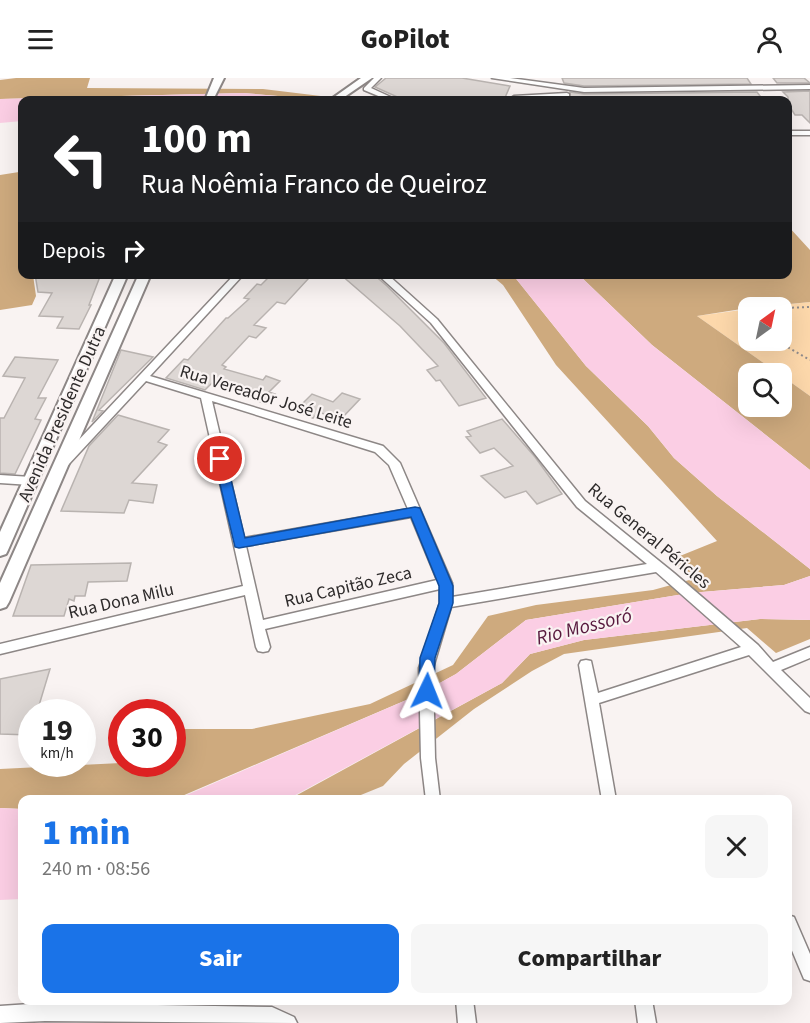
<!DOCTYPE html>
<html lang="pt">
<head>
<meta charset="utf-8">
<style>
	:root { --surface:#fff; --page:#f6f6f6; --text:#222; --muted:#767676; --accent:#1a73e8 }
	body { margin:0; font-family:"Source Sans 3",sans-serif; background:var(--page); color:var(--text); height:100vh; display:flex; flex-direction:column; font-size:22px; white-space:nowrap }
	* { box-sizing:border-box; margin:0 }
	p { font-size:20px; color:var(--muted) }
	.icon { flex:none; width:33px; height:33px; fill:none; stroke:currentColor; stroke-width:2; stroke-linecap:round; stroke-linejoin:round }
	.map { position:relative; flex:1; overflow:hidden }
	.details { position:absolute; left:18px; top:717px; width:774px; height:210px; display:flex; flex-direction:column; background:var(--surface); border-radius:12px; box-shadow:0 6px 24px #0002 }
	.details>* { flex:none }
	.guide { position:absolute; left:18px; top:18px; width:774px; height:183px; border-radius:12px; box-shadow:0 6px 24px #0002; background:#202124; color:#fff; overflow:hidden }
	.needle { width:39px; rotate:33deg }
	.tools { position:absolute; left:738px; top:219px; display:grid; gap:12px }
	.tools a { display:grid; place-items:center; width:54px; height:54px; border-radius:12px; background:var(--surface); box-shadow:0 6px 24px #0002; font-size:30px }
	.speed { position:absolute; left:18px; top:621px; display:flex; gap:12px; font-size:30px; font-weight:700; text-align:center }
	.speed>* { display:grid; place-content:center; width:78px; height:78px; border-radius:50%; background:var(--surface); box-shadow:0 6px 24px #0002; line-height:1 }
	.speed small { font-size:15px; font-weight:400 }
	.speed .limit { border:9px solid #d22; background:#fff; color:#111 }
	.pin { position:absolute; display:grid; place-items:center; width:51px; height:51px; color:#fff; margin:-26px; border:3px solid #fff; border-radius:50%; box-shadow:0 2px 6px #0007 }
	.me { position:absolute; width:66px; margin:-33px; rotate:2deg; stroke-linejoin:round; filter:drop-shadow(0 0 4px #0008) }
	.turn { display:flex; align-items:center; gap:21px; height:126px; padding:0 24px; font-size:27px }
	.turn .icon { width:78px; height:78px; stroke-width:2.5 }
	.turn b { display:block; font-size:42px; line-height:51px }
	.then { display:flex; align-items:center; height:57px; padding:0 24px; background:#0003; gap:12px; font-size:22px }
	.round { display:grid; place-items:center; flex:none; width:63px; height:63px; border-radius:12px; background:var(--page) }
	.headline { display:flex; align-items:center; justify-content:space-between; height:102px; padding:0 24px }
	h1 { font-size:36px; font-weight:800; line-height:45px; color:var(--accent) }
	.action { display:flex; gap:12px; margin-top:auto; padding:12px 24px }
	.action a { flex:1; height:69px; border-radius:12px; background:var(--accent); color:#fff; font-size:24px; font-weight:800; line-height:69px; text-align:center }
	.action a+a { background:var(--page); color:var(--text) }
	header { display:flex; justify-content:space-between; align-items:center; height:78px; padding:0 24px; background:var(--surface); font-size:27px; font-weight:800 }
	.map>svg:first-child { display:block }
</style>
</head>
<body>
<header><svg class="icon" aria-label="menu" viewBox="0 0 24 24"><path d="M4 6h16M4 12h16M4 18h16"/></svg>GoPilot<svg class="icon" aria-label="person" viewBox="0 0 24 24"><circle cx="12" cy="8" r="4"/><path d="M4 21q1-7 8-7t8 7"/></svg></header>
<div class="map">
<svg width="810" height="945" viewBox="0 0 810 945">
	<rect width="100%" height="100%" fill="#f9f3f2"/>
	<path fill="#fdd8ab" d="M810,224V318L782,298V296L778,295L697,238L748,231V262H782V230L763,229Z"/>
	<path fill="#ceaa7e" d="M16,0H90L87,10L263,11L329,19L325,22L243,15L0,21V2Z
		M19,94L22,121V196L33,197L36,218L32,227L0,232V97Z
		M788,148L810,172V224L748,230L697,238L778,295L748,296V328H782V298L810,318V392L652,267L579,197L788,196Z
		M491,197H513L586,288L648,348L674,380L717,418L810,491V498L784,507L690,515L526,542L456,596L418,617L175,721L22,722V731L0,730V691L121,685L172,686L173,651H252L370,626L453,587L488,538L536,527L653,512L693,501L670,482L717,463L556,287L503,207Z
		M760,541L810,542V561L776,575L747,550L564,576L532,593L474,631L404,686L383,708L351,721L288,722L502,605L530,576L584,562Z"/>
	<path fill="#fbcee4" d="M243,15L326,22H22V43L0,45V21Z
		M513,197H579L652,267L810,392V491L717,418L674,380L648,348L586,288Z
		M810,498V542L760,541L584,562L530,576L502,605L288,721L175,722L418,617L456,596L526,542L690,515L784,507Z
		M0,730L22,731V821L0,822Z"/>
	<path fill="#ddd7d4" stroke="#b9b3b0" stroke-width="1.5" d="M386,0H462L510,8L504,22H404L375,9Z
		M562,0H747L751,6L584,8L564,5Z
		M773,0H804L810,5H777Z
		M810,13V45L802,37H795L788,26V19L783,14Z
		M570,14L584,16L757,14L763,22H570Z
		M35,196L78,199L80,196H101L89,227H91L79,251L57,250L63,239L39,238L52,215L38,214Z
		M272,196H295L309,200L285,226L277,224L254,247L266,250L256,260L249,258L222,287L226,289L224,291L263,302L266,298L280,303L269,314L275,316L266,326L246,319L254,312L216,301L205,312L166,300L184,281L188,282L226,240H228L249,221L244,220L257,206L261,207Z
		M340,196H373L387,208L444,265L486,320L459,328L440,302L436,303L427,292L438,288L400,248Z
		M121,272L153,279L99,332L103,333L92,344Z
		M15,279L58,282L38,320H46L35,341L41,342L15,396L0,395V340H4L25,300L3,298Z
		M342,315L360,321L340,342L319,334L313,340L295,333L312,316L333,324Z
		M118,337L169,352L158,364L167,367L132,405L157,407L153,425L129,422L124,435L61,433L89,368Z
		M502,341L535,379L562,416L537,426L526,413L505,420L481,398L513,388L494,370L480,375L466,359L471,358L467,353Z
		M131,485L127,503L88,504L85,518H75L74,523L69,521L64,538H13L31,487Z
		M50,591L37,634H32L30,657L0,656V601Z"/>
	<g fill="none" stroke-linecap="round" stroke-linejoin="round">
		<g stroke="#8d8786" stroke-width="3">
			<path id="minor" d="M374,0H381L371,10L395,21L396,22H388L364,12V10Z
				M492,0H510L584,10L810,7V11L584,14Z
				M567,15L569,16V18L514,22L511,20L514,18Z
				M788,53H810V57H788Z
				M235,196H244L150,298L383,368L400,385L452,505V519L647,486L577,429L431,245L377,196H387L437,241L585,423L674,495L758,567L773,584L810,569V580L781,592L810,620V635L805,633L749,577L599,625L616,722H602L579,587L581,583L586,582L591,583L598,615L741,569L656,494L451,529L433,590L435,680L440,722H426L421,680L419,590L440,525V511L265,551L270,569L268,573L263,574L258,573L256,569L245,517L0,576V566L243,508L201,320L146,303L68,387H60L58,384ZM212,323L375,374L389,387L408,431L244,460ZM411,439L437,502L263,542L246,468Z
				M0,397L31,399L37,403L31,407L0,405Z
				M788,837L794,839L810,876V903L804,901L788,863Z
				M456,922H473L476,945H458Z
				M635,922H652L656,945H638Z
				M45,925L272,929L294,939L297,945L45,943L0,945V928Z"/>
		</g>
		<g stroke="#8d8786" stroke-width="4">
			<path id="secondary" d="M214,0H224L213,22H205Z
				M361,0H372L340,22H330Z
				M116,196H128L8,472L6,476L0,478V454Z
				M139,196H151L9,524L6,529L0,531V505Z"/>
		</g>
		<path stroke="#908b8b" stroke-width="2" stroke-dasharray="2 3" stroke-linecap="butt" d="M782,230L810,229
			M775,262L810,282"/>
		<use href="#minor" fill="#fff" fill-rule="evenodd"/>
		<use href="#secondary" fill="#fff" fill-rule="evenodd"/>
	</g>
	<path fill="#1a73e8" stroke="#114b97" stroke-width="1.5" d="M220,377L226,381L245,460L415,429L420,430L453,508V525L435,580L434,613L432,617L427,619L421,617L419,613L420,580L439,525V508L411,439L239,470L235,469L214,381Z"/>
	<g text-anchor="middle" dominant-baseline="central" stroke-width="4.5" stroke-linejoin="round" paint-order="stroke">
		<g font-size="18" fill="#2e2b2b" stroke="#f9f3f2">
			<text transform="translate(266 319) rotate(17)">Rua Vereador José Leite</text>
			<text transform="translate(62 336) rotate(-66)">Avenida Presidente Dutra</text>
			<text transform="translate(649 458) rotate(40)">Rua General Péricles</text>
			<text transform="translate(348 509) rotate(-13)">Rua Capitão Zeca</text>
			<text transform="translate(121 523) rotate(-13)">Rua Dona Milu</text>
		</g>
		<g font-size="20" font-style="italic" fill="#57183d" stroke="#f9f3f2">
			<text transform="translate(584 549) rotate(-14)">Rio Mossoró</text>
		</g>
	</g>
</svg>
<div class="tools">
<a><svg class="needle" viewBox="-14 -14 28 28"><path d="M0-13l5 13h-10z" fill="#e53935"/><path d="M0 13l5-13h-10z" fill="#767676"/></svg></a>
<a><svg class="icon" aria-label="search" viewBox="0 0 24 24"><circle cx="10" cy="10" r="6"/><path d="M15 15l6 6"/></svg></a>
</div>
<div class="speed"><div>19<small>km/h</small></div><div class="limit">30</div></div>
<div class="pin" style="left:220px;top:381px;background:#d93025"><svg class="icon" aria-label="arrive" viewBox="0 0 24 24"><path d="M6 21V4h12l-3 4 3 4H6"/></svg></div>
<svg class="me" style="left:427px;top:613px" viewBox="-20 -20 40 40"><path d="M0-17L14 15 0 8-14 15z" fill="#1a73e8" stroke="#fff" stroke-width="4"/></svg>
<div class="guide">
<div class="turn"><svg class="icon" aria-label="left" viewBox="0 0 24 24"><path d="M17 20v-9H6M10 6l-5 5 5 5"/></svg><div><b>100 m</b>Rua Noêmia Franco de Queiroz</div></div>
<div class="then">Depois<svg class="icon" aria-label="right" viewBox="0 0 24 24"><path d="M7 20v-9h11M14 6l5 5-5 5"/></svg></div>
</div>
<section class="details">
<div class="headline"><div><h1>1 min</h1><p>240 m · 08:56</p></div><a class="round"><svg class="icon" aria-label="close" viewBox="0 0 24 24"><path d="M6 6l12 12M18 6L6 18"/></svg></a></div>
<div class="action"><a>Sair</a><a>Compartilhar</a></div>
</section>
</div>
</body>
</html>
